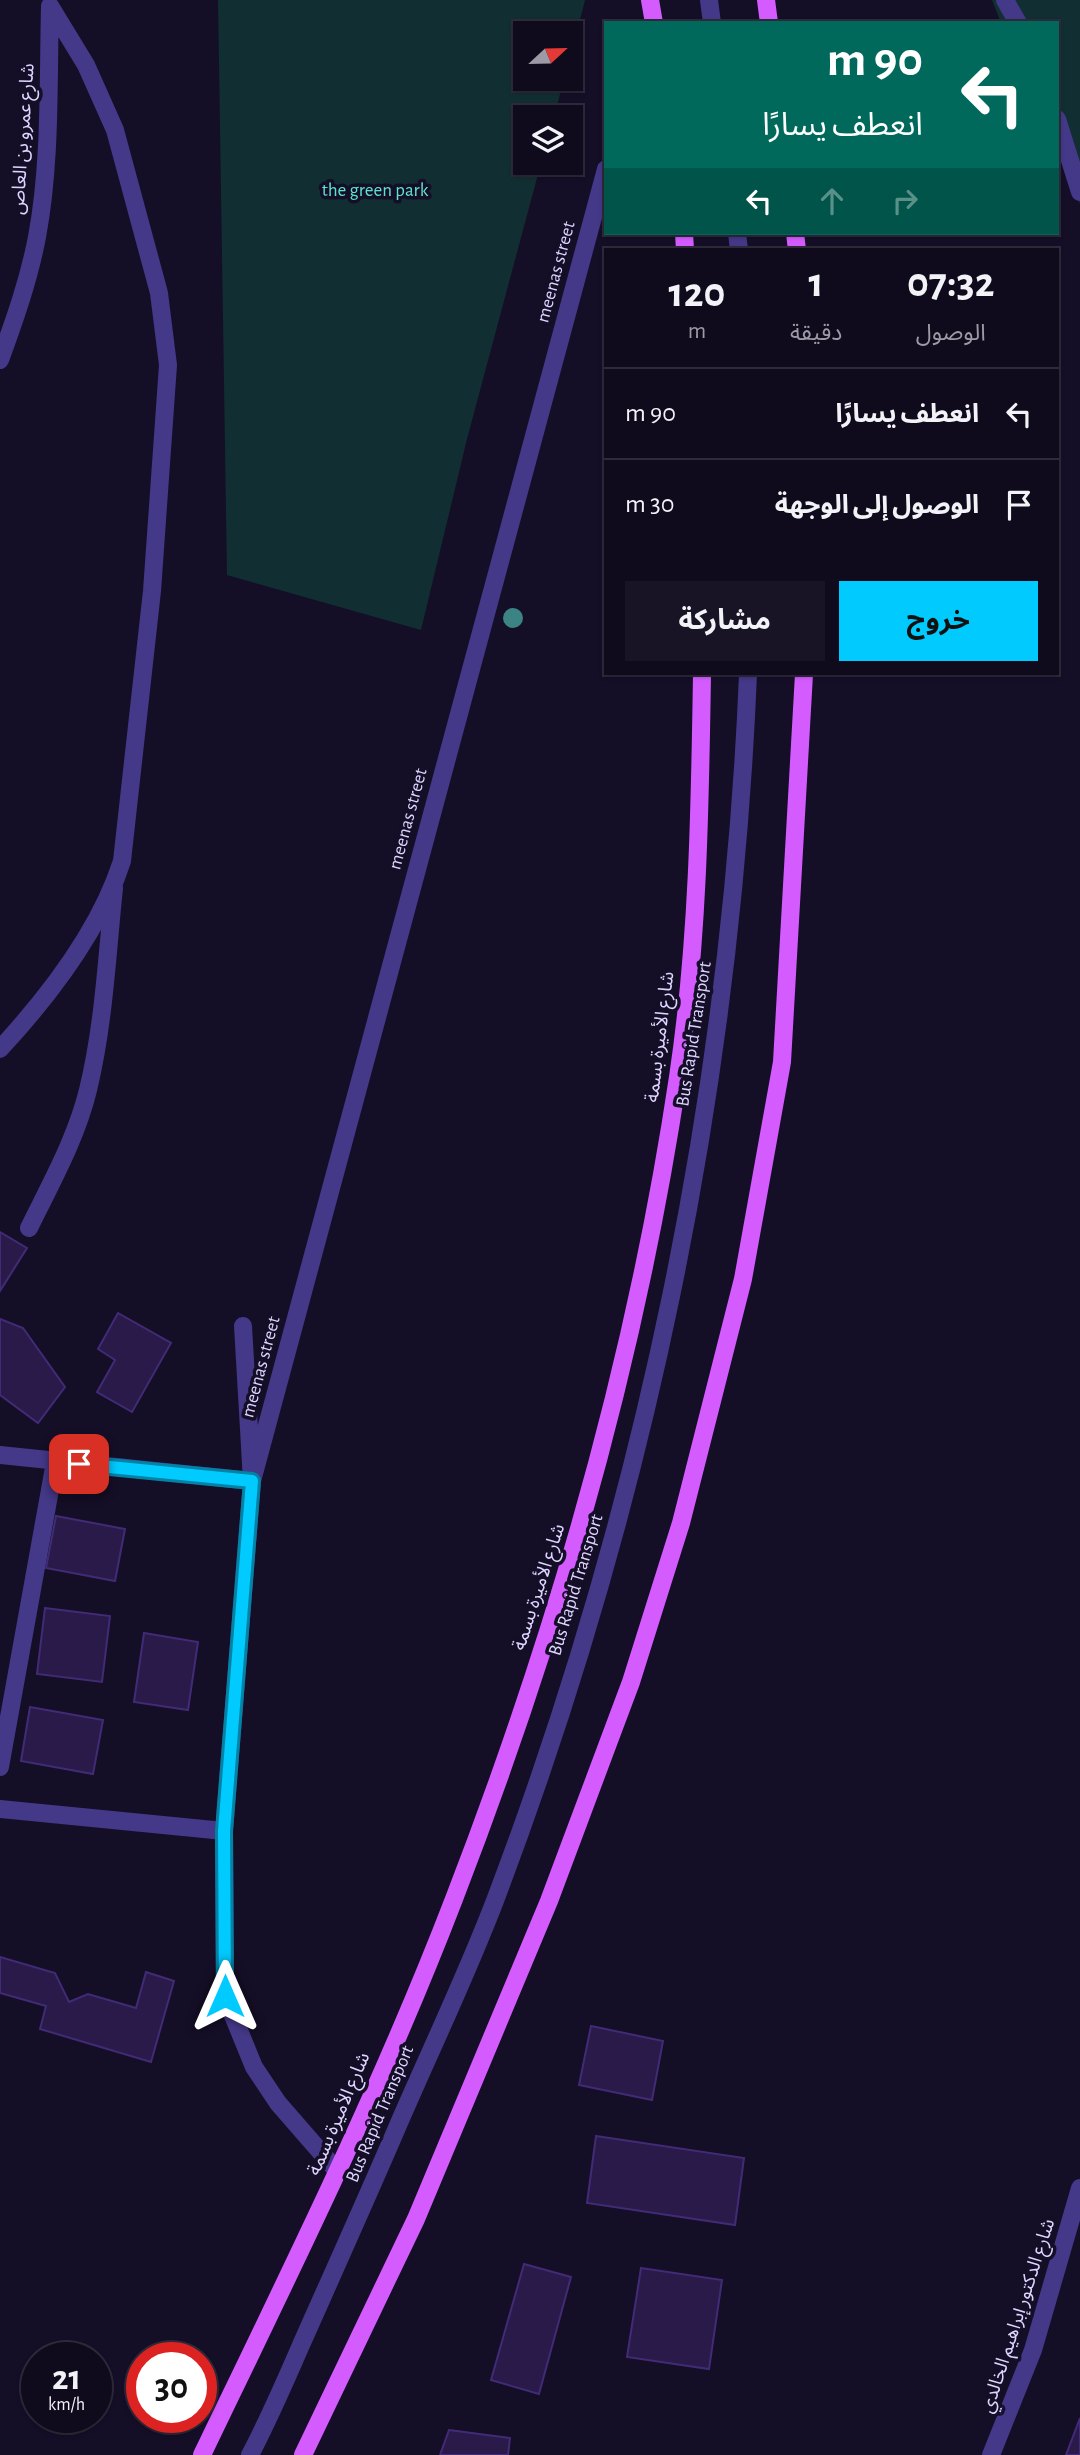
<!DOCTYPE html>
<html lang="ar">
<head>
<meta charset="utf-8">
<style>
	:root { --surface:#100a1d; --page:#191326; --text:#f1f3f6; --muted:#9c9aa4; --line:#302b3b; --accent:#01caff }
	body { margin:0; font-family:"Alegreya Sans","Noto Sans Arabic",sans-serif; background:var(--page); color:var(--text); direction:rtl; height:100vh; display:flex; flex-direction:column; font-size:26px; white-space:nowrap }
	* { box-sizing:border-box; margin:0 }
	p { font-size:23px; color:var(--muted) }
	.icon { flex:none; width:38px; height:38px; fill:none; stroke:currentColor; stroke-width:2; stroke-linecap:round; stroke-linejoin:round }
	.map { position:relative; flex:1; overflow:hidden; direction:ltr }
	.sheet { position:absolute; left:604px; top:248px; width:455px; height:427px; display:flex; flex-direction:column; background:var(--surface); border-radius:0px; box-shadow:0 2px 5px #0004,0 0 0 2px var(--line); direction:rtl }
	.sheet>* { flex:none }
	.top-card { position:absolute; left:604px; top:21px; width:455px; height:214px; border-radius:0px; box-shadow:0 2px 5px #0004,0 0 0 2px var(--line); direction:rtl; background:#00695c; color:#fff; overflow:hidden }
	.needle { width:46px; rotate:68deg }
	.controls { position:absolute; left:513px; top:21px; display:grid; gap:14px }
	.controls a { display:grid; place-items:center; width:70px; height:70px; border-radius:0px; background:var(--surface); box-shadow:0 2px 5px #0004,0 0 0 2px var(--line); font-size:35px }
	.speed { position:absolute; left:21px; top:2342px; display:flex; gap:14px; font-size:35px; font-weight:700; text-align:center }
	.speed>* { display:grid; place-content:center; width:91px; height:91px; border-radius:50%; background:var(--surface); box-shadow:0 2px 5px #0004,0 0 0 2px var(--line); line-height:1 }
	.speed small { font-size:18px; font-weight:400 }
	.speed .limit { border:10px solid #d22; background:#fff; color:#111 }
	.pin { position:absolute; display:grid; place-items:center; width:60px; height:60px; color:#fff; margin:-30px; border-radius:14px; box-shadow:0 4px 10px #0006 }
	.me { position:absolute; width:77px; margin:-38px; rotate:0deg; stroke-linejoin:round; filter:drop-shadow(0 0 5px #0008) }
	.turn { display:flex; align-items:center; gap:24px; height:147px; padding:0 21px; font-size:32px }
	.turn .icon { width:91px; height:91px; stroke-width:2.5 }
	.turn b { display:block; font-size:49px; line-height:60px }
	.lanes { display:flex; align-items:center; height:66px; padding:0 21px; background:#0003; justify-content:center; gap:35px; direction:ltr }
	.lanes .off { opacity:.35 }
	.eta { display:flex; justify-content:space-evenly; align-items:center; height:119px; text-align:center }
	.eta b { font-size:42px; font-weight:700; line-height:49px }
	.primary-button { display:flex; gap:14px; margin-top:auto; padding:14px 21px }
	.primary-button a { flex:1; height:80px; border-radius:0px; background:var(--accent); color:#111; font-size:28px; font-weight:700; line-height:80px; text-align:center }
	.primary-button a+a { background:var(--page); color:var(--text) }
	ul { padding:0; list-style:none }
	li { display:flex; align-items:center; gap:21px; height:91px; padding:0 21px; border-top:2px solid var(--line) }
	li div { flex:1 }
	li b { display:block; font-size:26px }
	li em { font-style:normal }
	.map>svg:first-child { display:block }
</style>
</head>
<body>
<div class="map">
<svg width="1080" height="2455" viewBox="0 0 1080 2455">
	<rect width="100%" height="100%" fill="#150e27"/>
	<path fill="#112f32" d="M218,0H585L571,55L570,33H525V79H564L554,117H525V163H541L467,439L421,630L227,575Z
		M992,0H1080V204L1057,151V23H1001Z"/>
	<path fill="#291a49" stroke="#422b76" stroke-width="2" d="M0,1232L27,1248L0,1291Z
		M118,1313L171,1343L132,1412L97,1392L115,1360L98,1349Z
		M0,1319L23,1328L65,1387L38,1423L0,1395Z
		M56,1516L125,1529L115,1581L46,1568Z
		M45,1608L110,1616L102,1682L37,1674Z
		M144,1633L198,1642L188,1710L134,1702Z
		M30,1707L103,1720L93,1774L21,1761Z
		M0,1957L55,1973L69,2002L88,1994L136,2008L146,1972L174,1981L151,2062L40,2029L46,2006L0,1993Z
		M591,2026L663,2041L652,2100L579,2085Z
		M596,2136L744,2158L735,2225L587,2203Z
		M524,2264L571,2277L539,2394L491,2380Z
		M641,2268L722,2280L709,2369L627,2357Z
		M1080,2418V2455H1066Z
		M449,2430L510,2438L508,2455H440Z"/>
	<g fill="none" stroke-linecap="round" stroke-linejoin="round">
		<path stroke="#443888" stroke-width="18" d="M709,0L712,23
			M737,233L739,250
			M29,1228C51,1183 76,1139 88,1090C104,1024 107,955 114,888
			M0,1809L224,1831
			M250,2455C269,2419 285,2382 301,2345C333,2273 365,2202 396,2130C429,2053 466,1977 496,1898C644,1507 731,1091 748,674"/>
		<path stroke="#443888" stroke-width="18" d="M1005,0L1018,23
			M1057,119L1080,192
			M0,360C15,319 29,279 37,237C51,162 48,83 50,7
			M0,1049C49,996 100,930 122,861L152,591L168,365L159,293L115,130L86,65L50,6
			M243,1326L252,1481L224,1831L225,1996L254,2067L278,2103L338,2172
			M0,1455L252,1481L606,169
			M0,1767L55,1462
			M991,2455L1033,2350L1080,2188"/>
		<path stroke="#d45cff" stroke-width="18" d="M650,0L654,23
			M766,0L769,23
			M684,233L685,250
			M795,233L797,250
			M202,2455C290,2272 381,2089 454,1899C557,1633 636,1359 678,1077C698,944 700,808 702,674
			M303,2455L416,2219L549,1901L631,1682L681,1523L743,1279L782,1062L804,674"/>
	</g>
	<circle fill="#3c8484" cx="513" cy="618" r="10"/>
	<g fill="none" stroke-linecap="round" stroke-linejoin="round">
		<g stroke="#0183a6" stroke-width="18">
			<path id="route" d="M79,1464L252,1481L224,1831L225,1996"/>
		</g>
		<use href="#route" stroke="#01caff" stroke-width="12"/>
	</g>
	<g text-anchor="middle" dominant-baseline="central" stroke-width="7" stroke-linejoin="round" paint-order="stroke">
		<g font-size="19" fill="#ded5ff" stroke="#150e27">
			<text transform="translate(23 139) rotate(-86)">شارع عمرو بن العاص</text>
			<text transform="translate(556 272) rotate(-75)">meenas street</text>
			<text transform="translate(408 819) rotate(-75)">meenas street</text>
			<text transform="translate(694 1034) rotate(-81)">Bus Rapid Transport</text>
			<text transform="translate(660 1037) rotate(-83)">شارع الأميرة بسمة</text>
			<text transform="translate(261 1367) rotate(-75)">meenas street</text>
			<text transform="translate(576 1585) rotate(-73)">Bus Rapid Transport</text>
			<text transform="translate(539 1587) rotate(-72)">شارع الأميرة بسمة</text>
			<text transform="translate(339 2114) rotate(-67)">شارع الأميرة بسمة</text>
			<text transform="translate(380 2114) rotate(-67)">Bus Rapid Transport</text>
			<text transform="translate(1018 2316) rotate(-72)">شارع الدكتور إبراهيم الخالدي</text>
		</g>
		<g font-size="19" fill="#5be4d1" stroke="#150e27">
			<text x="375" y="190">the green park</text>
		</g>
	</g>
</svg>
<div class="controls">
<a><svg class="needle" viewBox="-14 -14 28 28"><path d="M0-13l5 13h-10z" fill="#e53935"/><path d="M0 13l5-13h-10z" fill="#9c9aa4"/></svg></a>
<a><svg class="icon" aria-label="layers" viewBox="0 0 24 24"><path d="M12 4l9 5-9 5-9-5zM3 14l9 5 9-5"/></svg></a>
</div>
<div class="speed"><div>21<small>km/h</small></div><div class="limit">30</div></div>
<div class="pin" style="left:79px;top:1464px;background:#d93025"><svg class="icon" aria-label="arrive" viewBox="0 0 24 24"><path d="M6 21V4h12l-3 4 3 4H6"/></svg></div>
<svg class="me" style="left:225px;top:1996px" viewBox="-20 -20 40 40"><path d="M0-17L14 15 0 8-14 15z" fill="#01caff" stroke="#fff" stroke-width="4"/></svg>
<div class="top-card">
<div class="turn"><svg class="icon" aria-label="left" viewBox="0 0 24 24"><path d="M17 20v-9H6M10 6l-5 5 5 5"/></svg><div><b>90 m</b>انعطف يسارًا</div></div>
<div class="lanes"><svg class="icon" aria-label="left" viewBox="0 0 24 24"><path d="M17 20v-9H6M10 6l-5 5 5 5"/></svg><svg class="icon off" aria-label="ahead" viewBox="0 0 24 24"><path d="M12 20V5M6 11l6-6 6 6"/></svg><svg class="icon off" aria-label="right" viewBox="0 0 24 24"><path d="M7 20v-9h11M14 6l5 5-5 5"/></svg></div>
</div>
<section class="sheet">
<div class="eta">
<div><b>07:32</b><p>الوصول</p></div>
<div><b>1</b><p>دقيقة</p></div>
<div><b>120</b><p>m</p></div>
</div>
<ul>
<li><svg class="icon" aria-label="left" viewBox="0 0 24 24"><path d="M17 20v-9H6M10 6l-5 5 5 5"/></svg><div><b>انعطف يسارًا</b></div><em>90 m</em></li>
<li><svg class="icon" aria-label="arrive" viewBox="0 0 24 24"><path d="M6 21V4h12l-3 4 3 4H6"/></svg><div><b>الوصول إلى الوجهة</b></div><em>30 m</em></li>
</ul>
<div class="primary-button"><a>خروج</a><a>مشاركة</a></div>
</section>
</div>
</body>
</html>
